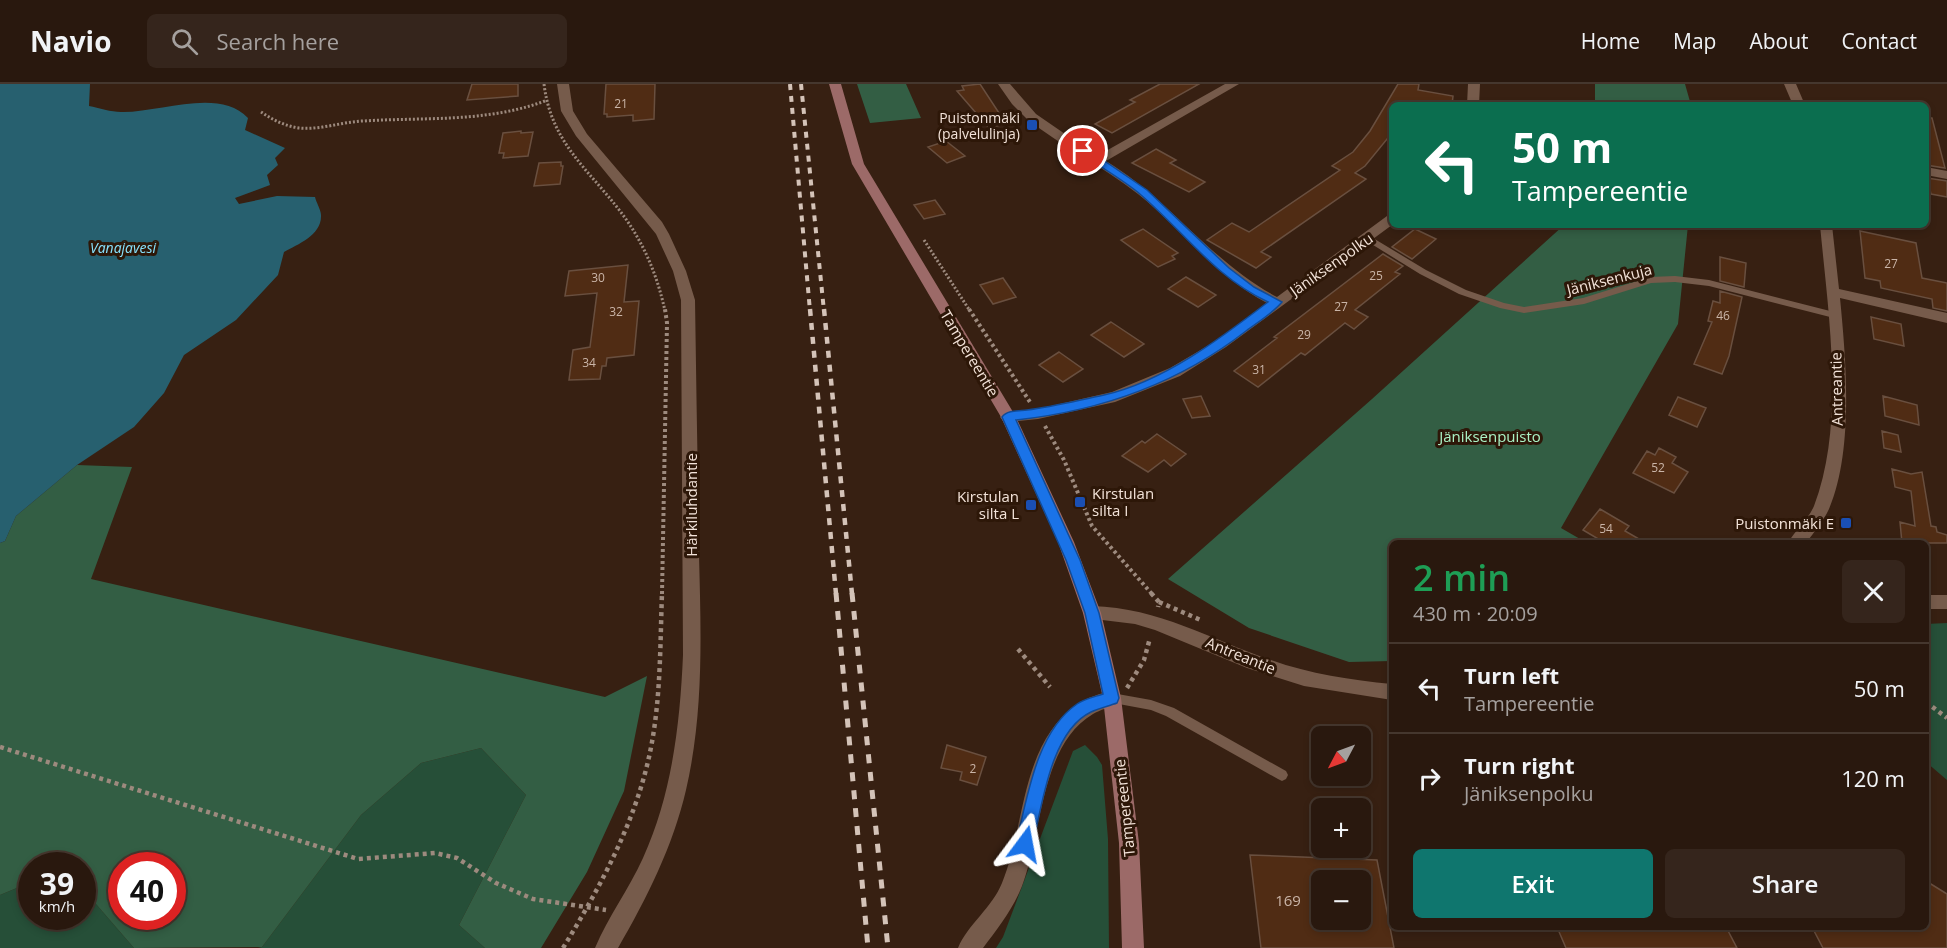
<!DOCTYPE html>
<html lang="en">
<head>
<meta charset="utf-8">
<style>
	:root { --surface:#29180e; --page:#35251c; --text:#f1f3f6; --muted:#a5a09e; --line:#45372e; --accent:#0f766e }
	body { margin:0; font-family:"Open Sans",sans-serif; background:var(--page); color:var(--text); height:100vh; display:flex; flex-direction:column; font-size:22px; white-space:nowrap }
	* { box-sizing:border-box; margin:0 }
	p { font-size:20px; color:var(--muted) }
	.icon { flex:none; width:33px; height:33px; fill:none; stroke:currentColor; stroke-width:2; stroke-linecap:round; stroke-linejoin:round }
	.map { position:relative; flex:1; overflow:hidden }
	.drawer { position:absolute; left:1389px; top:456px; width:540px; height:390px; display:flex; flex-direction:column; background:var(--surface); border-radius:9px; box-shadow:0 3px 9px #0003,0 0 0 2px var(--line) }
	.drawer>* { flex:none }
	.hud { position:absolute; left:1389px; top:18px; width:540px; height:126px; border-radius:9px; box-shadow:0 3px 9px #0003,0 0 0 2px var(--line); background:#0b6e4f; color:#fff; overflow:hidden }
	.needle { width:39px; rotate:229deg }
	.fabs { position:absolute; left:1311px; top:642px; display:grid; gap:12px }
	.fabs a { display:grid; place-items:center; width:60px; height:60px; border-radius:9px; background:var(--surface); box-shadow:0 3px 9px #0003,0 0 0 2px var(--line); font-size:30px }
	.speed { position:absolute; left:18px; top:768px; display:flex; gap:12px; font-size:30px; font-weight:700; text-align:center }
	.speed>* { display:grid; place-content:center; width:78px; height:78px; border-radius:50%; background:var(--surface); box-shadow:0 3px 9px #0003,0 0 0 2px var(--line); line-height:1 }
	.speed small { font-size:15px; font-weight:400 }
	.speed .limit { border:9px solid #d22; background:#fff; color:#111 }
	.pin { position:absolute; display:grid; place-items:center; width:51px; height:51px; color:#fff; margin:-26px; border:3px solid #fff; border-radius:50%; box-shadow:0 2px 6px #0007 }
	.me { position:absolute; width:66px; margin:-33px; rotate:13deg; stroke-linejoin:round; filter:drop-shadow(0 0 4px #0008) }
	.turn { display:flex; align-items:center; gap:21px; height:126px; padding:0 24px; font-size:27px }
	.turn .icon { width:78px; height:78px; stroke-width:2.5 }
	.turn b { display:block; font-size:42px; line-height:51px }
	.round { display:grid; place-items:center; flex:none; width:63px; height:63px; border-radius:9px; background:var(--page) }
	.summary { display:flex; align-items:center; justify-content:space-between; height:102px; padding:0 24px }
	h1 { font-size:36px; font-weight:600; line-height:45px; color:#1e9e55 }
	.action { display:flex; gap:12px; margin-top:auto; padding:12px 24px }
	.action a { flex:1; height:69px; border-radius:9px; background:var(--accent); color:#fff; font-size:24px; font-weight:600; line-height:69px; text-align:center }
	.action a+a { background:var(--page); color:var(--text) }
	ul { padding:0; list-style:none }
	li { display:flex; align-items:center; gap:18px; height:90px; padding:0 24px; border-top:2px solid var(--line) }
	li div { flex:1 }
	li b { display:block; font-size:22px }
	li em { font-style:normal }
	header { display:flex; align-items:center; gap:36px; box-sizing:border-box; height:84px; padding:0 30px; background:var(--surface); border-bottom:2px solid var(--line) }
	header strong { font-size:28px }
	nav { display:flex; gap:33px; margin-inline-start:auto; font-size:21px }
	.search { width:420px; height:54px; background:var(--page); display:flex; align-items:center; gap:15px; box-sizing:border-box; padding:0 21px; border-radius:9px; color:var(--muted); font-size:22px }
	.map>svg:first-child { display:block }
</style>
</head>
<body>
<header>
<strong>Navio</strong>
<div class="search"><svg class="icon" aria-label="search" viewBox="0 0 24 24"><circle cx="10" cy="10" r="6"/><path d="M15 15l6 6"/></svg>Search here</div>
<nav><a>Home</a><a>Map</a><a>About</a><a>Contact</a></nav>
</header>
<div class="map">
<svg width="1947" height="864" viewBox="0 0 1947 864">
	<rect width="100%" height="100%" fill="#372012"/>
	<path fill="#264f38" d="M1947,539V696L1926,678V540Z
		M1085,661L1097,673L1102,681L1108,755L1109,864H996L1003,853L1073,667Z
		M481,664L526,711L459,841L485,864H258L262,863L361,731L421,679Z
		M31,798L32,832H82L83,805L134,864H0V811Z"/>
	<path fill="#335e44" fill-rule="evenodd" d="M857,0H906L921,34L870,39Z
		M1595,0H1685L1691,21H1595Z
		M1564,141H1688L1678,240L1561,444L1587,459H1392V577L1349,578L1249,544L1168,495L1372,315Z
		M77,381L132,383L91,495L605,613L647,592L624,707L587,788L541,864H485L459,841L526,711L481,664L421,679L361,731L262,863L134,864L83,805L82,782H32L31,798L0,811V459L5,457L16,432ZM122,782H172V832H122Z"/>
	<path fill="#27606f" d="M0,0H90L89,22C99,24 111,28 121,28C159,29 219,3 248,34L245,46L285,64L275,74L278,81L267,91L270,101L235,114L239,120L277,112L315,113C316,118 321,126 321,131C322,151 298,160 284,168L278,191L236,236L184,271L164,309L134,343L77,381L16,432L5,457L0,459Z"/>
	<path fill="#502c14" stroke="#694f3f" stroke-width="1.5" fill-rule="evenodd" d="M472,0H518V12L467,16Z
		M606,0H655L654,35L633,37V31L607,33V30H604Z
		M980,0L999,29L1008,39L989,44L957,7L964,6L962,2Z
		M1160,0H1199L1112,49L1095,40L1135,18L1130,16Z
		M1398,0H1419L1418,6L1453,12L1452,21H1392V49L1365,82L1355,89L1366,95L1261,168L1271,173L1256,184L1207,156L1232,139L1249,148L1340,86L1332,82L1353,68L1370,47Z
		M1926,34H1932L1945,84L1926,81Z
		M521,47V49L533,48L528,72L503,74L504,69H499L503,49Z
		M946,57L965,72L947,79L928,63Z
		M1156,65L1176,76L1170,79L1205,98L1189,108L1132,79Z
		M561,78V82H563L560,100L534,102L539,79Z
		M1927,94L1947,97V113L1931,110Z
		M935,116L945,130L924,135L914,121Z
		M1143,145L1178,169L1172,172L1175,175L1158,183L1121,156Z
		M1415,145L1436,155L1412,175L1392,163Z
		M1860,147L1916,159L1922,194L1947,199V227L1933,224L1932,215L1881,204L1880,197L1865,194Z
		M1383,170L1403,182L1395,188L1400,190L1355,226L1368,233L1354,245L1345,239L1305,271L1301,269L1258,303L1234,287L1277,254L1274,253Z
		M1720,173L1746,179L1744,203L1720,197Z
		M628,181L624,218L639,217L634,271L607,274L606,282H602L600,295L569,296L573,266L590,263L597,209L565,212L569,187Z
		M1186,193L1216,211L1198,223L1168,205Z
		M1003,194L1016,213L993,220L980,201Z
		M1720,207L1742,213L1729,272L1722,290L1694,280L1712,238L1708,237L1713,217L1720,219Z
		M1871,233L1901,240L1904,262L1874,255Z
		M1111,238L1144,260L1124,273L1091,251Z
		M1059,268L1083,285L1063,298L1039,281Z
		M1201,312L1210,332L1192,334L1183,315Z
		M1883,312L1917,321L1919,341L1885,332Z
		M1678,313L1706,324L1697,343L1669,331Z
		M1882,347L1898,351L1901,368L1884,364Z
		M1157,350L1186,370L1171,382L1164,376L1148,388L1122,372L1142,357L1145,359Z
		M1659,364L1676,373L1672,379L1688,388L1674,409L1633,389L1647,367L1655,371Z
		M1892,385L1911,390L1922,388L1931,442L1936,443L1937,448L1947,451V459H1902L1900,438L1915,442L1911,407L1895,403Z
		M1600,425L1629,442L1625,447L1646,459H1605L1583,446Z
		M947,661L986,673L977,701L960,696L962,688L941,684Z
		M1250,771L1377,776L1394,864H1261ZM1322,796H1360V836H1322Z
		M1926,797L1947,810V864H1823L1812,843H1926Z
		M1557,843H1726L1737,864H1566Z"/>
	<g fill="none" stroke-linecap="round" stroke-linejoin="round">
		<path stroke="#9d8a7e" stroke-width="3" stroke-dasharray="2 2" stroke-linecap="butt" d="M544,0C551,58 587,84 620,127C643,157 657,190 665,227
			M261,28C273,36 285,42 299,44C321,46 341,38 363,37C425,33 485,39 545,17
			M924,156L970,227"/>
		<path stroke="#9d8a7e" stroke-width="4" stroke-dasharray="3 3" stroke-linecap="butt" d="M969,225L1030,318
			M1045,342L1064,376L1092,442L1152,510
			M662,510L667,239L665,225"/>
		<path stroke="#9d8a7e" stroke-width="4.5" stroke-dasharray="4 4" stroke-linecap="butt" d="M1151,509L1159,518L1158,523
			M1159,518L1203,537
			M1018,565L1050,603
			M1127,604L1144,576L1150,554
			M1926,618L1947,634
			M0,663L358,775L435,769L457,774L496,799L533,815L606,826
			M563,864C599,805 634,741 649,673C661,619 660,563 662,509"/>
		<path fill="#765b4b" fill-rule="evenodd" d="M1368,151L1426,186L1466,206L1504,219L1524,223L1583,214L1650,193L1675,192L1709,196L1834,228L1838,231L1834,234L1709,202L1675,198L1651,199L1584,220L1524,229L1500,224L1459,210L1420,190L1365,156V152Z
			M1112,609L1151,616L1174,624L1286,687L1288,691L1286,695L1282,697L1278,695L1166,632L1151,626L1108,618L1106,614L1108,610Z"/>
		<path fill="#765b4b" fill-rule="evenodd" d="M557,0H569L573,27L587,50L662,138L669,150L686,187L695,216C696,301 698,386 699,471C701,550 704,628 686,706C673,762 647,814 618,864H595C608,833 629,805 643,774C672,710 680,640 683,571L681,216L673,187L656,150L576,52L561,27Z
			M998,0H1010L1036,30L1097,72L1225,0H1239L1106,77C1169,115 1211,178 1277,213L1387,132L1392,131V141L1226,263L1180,292L1115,318L1038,335L1008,338L1003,337L1000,333L1003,329L1038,325L1112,308L1170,284L1216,257L1267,219C1216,192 1183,146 1138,110C1103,82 1062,63 1027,35L1012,20Z
			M1468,0H1480L1479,21H1467Z
			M1784,0H1796L1805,21H1793Z
			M1926,83L1947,87V95L1926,91Z
			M1820,141H1832L1839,205L1947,229V239L1840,214C1846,276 1854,366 1829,425C1823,438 1814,448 1806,459H1788C1795,446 1808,436 1814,422C1846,338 1828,228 1820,141Z
			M1926,511H1947V525H1926Z
			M1092,522C1160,524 1209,555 1271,576C1310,590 1351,596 1392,600V616L1304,602L1247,584L1155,546L1135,540L1086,534L1083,529L1086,524Z"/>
		<path fill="#765b4b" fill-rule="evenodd" d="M1112,606L1119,608L1121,614L1119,620C1110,623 1100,626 1093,630C1040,661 1042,750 1022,802C1013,825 998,844 983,864H958C968,840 992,824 1002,799C1026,741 1020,659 1078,620C1087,613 1101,610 1112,606Z"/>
		<path fill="#9c6a68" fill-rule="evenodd" d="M829,0H841L864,80L1016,333L1074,458L1101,529L1121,614L1139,759L1144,864H1122L1119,759L1103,614L1083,529L1058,458L1001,333L852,80Z"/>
		<path stroke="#d4c3b8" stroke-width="4" stroke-dasharray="6 6" stroke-linecap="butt" d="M790,0L810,227
			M801,0L824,227"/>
		<path stroke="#d4c3b8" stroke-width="4.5" stroke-dasharray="7 7" stroke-linecap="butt" d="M810,225L836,510
			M824,225L852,510"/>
		<path stroke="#d4c3b8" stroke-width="5" stroke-dasharray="9 9" stroke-linecap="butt" d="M836,509L868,864
			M852,509L888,864"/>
	</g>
	<path fill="#1a73e8" stroke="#114b97" stroke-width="1.5" d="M1080,65H1087L1147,106L1229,184L1254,203L1282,218C1273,229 1258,238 1246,247C1179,299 1100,327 1016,336L1080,476L1099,529L1119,614L1117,619C1109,622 1099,624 1091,628C1051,647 1042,721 1033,760L1031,766L1025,768L1019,766L1016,760C1027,715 1036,648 1077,620C1084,615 1094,613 1103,610L1085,529L1066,476L1002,333C1007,326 1019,327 1027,326C1053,323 1079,316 1104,311C1163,298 1221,254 1268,218C1216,194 1184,148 1141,111C1122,95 1100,83 1080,69Z"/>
	<g fill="#1a4fb4" stroke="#2d1708" stroke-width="2">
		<rect x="1026" y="35" width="12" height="12" rx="3"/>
		<rect x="1074" y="412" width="12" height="12" rx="3"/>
		<rect x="1025" y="415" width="12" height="12" rx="3"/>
		<rect x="1840" y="433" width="12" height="12" rx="3"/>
	</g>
	<g text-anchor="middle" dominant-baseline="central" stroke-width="6" stroke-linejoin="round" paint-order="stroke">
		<g font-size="12" fill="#cab5a8">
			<text x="621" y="19">21</text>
			<text x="1891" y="179">27</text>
			<text x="1376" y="191">25</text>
			<text x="598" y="193">30</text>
			<text x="1341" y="222">27</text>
			<text x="616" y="227">32</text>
			<text x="1723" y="231">46</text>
			<text x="1304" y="250">29</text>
			<text x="589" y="278">34</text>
			<text x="1259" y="285">31</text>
			<text x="1658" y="383">52</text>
			<text x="1606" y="444">54</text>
			<text x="973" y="684">2</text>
		</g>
		<g font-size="14" fill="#f3e3d9" stroke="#2d1708" text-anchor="end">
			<text x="1020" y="33">Puistonmäki<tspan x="1020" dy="16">(palvelulinja)</tspan></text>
		</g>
		<g font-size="14" font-style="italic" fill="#88e2fd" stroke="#2d1708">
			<text x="123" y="163">Vanajavesi</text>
		</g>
		<g font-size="15" fill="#f3e3d9" stroke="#2d1708">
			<text transform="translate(1331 180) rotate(-35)">Jäniksenpolku</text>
			<text transform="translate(1609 195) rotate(-14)">Jäniksenkuja</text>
			<text transform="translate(970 269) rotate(59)">Tampereentie</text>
			<text transform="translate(1836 305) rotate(-91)">Antreantie</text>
			<text transform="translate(691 421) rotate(-90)">Härkiluhdantie</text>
			<text transform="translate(1241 571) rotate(22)">Antreantie</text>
			<text transform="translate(1124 724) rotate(-96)">Tampereentie</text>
		</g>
		<g font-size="15" fill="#abf3c6" stroke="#2d1708">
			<text x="1490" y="352">Jäniksenpuisto</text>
		</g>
		<g font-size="15" fill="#f3e3d9" stroke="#2d1708" text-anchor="end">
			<text x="1092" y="409" text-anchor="start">Kirstulan<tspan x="1092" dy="17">silta I</tspan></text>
			<text x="1019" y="412">Kirstulan<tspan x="1019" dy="17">silta L</tspan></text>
			<text x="1834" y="439">Puistonmäki E</text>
		</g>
		<g font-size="15" fill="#cab5a8">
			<text x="1288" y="816">169</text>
		</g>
	</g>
</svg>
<div class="fabs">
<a><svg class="needle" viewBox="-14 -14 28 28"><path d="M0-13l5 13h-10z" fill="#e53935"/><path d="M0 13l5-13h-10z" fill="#a5a09e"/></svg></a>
<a>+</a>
<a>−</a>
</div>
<div class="speed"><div>39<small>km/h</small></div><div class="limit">40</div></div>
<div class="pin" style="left:1083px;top:67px;background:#d93025"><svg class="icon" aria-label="arrive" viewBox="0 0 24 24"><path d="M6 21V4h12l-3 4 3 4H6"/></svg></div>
<svg class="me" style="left:1025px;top:760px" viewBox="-20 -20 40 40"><path d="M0-17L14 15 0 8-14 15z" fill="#1a73e8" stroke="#fff" stroke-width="4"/></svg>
<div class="hud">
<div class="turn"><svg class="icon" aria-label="left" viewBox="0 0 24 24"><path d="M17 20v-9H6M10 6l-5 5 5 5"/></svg><div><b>50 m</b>Tampereentie</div></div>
</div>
<section class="drawer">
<div class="summary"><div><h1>2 min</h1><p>430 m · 20:09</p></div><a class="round"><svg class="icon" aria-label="close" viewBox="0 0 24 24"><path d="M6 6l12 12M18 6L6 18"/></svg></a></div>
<ul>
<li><svg class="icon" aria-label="left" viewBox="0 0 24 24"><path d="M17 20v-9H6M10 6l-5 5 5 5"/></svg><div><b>Turn left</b><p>Tampereentie</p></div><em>50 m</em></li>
<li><svg class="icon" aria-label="right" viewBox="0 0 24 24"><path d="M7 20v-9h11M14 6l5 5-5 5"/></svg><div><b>Turn right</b><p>Jäniksenpolku</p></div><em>120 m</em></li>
</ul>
<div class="action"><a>Exit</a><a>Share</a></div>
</section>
</div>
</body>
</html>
